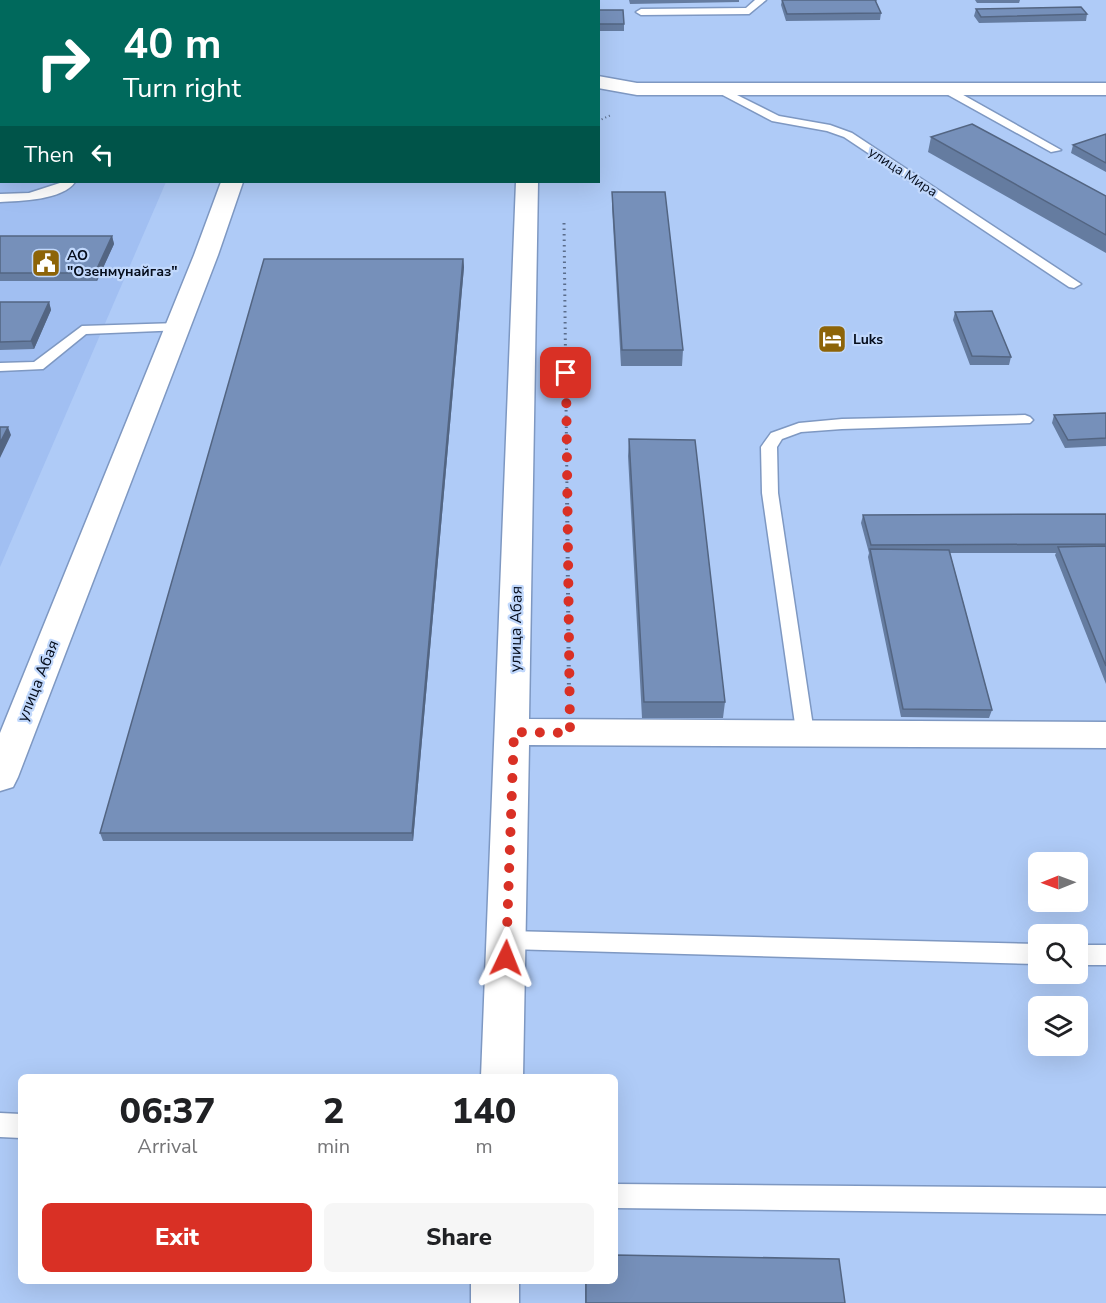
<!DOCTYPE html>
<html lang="en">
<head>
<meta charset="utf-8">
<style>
	:root { --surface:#fff; --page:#f6f6f6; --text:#202124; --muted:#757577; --accent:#d93025 }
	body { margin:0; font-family:"Nunito Sans",sans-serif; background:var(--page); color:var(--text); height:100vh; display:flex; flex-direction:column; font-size:22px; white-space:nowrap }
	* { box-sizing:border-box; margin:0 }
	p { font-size:20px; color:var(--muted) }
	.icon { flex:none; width:33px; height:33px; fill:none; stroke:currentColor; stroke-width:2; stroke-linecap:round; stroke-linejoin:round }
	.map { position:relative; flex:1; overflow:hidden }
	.drawer { position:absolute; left:18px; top:1074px; width:600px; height:210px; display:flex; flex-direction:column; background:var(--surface); border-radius:9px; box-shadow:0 6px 24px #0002 }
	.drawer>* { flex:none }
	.top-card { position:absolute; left:0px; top:0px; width:600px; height:183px; box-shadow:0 6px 24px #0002; background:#00695c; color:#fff; overflow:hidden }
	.needle { width:39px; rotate:269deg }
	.fabs { position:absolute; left:1028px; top:852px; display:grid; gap:12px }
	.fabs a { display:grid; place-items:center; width:60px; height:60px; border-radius:9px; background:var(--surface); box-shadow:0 6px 24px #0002; font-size:30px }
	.pin { position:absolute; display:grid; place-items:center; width:51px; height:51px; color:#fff; margin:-26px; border-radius:12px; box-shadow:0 3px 9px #0006 }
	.me { position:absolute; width:66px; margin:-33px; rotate:2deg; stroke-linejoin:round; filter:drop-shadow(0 0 4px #0008) }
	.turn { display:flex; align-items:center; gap:21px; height:126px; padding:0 24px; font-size:27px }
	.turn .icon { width:78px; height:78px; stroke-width:2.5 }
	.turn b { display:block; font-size:42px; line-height:51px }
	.then { display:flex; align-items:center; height:57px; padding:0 24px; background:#0003; gap:12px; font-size:22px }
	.eta { display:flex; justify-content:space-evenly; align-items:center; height:102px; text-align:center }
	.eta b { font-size:36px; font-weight:800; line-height:42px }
	.primary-button { display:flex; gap:12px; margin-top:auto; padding:12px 24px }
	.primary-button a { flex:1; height:69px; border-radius:9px; background:var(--accent); color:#fff; font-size:24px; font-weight:800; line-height:69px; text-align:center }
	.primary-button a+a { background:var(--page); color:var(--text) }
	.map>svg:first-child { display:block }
</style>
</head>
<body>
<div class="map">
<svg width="1106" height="1303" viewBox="0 0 1106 1303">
	<rect width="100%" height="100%" fill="#afcbf7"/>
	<path fill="#a1bff2" d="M0,0H244L2,2V182H166L0,567Z"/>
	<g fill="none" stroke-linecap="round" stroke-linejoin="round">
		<g stroke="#7e98c2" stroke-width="3">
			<path id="service" d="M755,0H766L749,14L641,15L636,12L641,9L746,8Z
				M719,86L779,116L830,125L852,133L1081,284L1074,288L1069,287L844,137L827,131L772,121L715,91L714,89Z
				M941,87H949L1061,150L1051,152L941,91Z
				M0,152H2V158H0Z
				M63,182H75C63,200 20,201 0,202V194L29,193Z
				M178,323L185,327L183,330L86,334L43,369L0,371V363L34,362L82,326Z
				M1025,415L1030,417L1033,420L1030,423L842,429L801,432L782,439L777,447L778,493L814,733L811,738L804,740L797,738L762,493L761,447L771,433L799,423L842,419Z
				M507,931L1038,944V964L507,949L499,947L496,940L499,933Z
				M1077,945H1106V965H1077Z
				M0,1113L21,1114V1138L0,1137Z
				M615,1184L1106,1188V1214L615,1208Z"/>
		</g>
		<g stroke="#7e98c2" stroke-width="3">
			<path id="minor" d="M280,0H298V2H280Z
				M221,182H243L218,255L18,777L13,787L0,791V733L194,255Z
				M516,182H538L529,719L1106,722V748L529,745L523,1077H481Z
				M471,1281H519V1303H471Z"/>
		</g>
		<g stroke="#7e98c2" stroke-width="3">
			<path id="tertiary" d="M524,0H542V2H524Z
				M598,76L637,83H1106V95H637L598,88Z
				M0,87H2V99H0Z"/>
		</g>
		<path stroke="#5a6c8a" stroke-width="2" stroke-dasharray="1 3" stroke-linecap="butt" d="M598,121L611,115"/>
		<path stroke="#5a6c8a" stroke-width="3" stroke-dasharray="1.5 4" stroke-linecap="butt" d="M564,223L567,492"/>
		<path stroke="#5a6c8a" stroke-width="4" stroke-dasharray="1.5 4.5" stroke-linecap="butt" d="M567,491L569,696"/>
		<use href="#service" fill="#fff" fill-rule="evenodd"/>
		<use href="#minor" fill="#fff" fill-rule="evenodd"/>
		<use href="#tertiary" fill="#fff" fill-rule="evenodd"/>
	</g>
	<path fill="#657ca0" d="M27,0H103L102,2H27Z
		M629,0H739V2L630,4Z
		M782,0H877L876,2L881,13L880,20L786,21L781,5Z
		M975,0H1020L1019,3H977Z
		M976,9L1087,14L1086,21L979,23L974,16Z
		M598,10L624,24V31H598Z
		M1106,134V172L1071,153L1073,145Z
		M931,137L1106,196V253L928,152Z
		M612,192L683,350L682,366H621L612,207Z
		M0,236H112L114,244L97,281H0Z
		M463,259L464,267L413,841H103L100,833Z
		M0,302H49L51,310L34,349L0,350Z
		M955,312L1011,357L1009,365H970L953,320Z
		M1106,413V446L1065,448L1052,423L1054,415Z
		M629,439L725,702L723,718H642L628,456Z
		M1106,514V684L1055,555L1056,553H950L992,710L989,718L901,717L868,557L869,553L861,523L863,515Z
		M585,1281H615L845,1303H585Z"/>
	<path fill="#536582" d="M112,236L114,244L97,281L95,273Z
		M463,259L464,267L413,841L412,833Z
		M49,302L51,310L34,349L31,341Z
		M8,427L11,435L0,458V443Z"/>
	<path fill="#7690ba" stroke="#536582" stroke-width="1.5" d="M782,0H875L881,13L787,14Z
		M1081,7L1087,14L981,17L976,9Z
		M598,10H623L624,24H598Z
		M972,124L1106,196V235L931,137Z
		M1106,134V163L1073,145Z
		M612,192H665L683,350H622Z
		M0,236H112L95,273H0Z
		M264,259H463L412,833H100Z
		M0,302H49L31,341L0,342Z
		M992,311L1011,357L972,356L955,312Z
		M1106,413V438L1068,440L1054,415Z
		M0,427H8L0,443Z
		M629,439L695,440L725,702H644Z
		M1106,514V544L871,545L863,515Z
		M1106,546V666L1058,547Z
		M870,549L949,550L992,710L903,709Z
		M615,1255L839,1259L845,1303H586V1281H615Z"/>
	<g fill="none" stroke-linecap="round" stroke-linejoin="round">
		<path stroke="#d93025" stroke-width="10" stroke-dasharray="0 18" d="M506,958L514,732L570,733L566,373"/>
	</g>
	<defs>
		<g id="civic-square" transform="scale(1.5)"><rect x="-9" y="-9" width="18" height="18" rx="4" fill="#8d6408" stroke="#c1d8fc"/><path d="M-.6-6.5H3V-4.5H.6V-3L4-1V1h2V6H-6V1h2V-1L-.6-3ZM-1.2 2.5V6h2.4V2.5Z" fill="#fff"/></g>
		<g id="hotel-square" transform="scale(1.5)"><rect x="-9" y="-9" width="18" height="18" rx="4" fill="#8d6408" stroke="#c1d8fc"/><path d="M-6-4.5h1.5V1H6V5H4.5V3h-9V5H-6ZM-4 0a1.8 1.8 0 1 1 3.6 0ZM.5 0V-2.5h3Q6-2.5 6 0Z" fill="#fff"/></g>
	</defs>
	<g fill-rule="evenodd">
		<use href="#civic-square" x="46" y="263"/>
		<use href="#hotel-square" x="832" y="339"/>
	</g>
	<g text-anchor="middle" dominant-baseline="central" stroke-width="4.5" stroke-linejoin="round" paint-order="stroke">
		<g font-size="14" fill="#050d1c" stroke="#c1d8fc">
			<text transform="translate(903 172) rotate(33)">улица Мира</text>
		</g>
		<g font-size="14" font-weight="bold" fill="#050d1c" stroke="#c1d8fc" text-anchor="start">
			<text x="67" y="255">АО<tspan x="67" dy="16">"Озенмунайгаз"</tspan></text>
			<text x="853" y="339">Luks</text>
		</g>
		<g font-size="16" fill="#050d1c" stroke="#c1d8fc">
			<text transform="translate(516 629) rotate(-89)">улица Абая</text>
			<text transform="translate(38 681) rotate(-68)">улица Абая</text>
		</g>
	</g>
</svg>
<div class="fabs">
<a><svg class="needle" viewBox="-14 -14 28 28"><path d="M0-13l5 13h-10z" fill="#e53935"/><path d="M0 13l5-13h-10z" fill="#757577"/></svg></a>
<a><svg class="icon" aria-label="search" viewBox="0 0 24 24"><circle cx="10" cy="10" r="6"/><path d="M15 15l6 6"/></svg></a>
<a><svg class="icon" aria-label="layers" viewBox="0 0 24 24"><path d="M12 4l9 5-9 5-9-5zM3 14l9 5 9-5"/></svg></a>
</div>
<div class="pin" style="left:566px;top:373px;background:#d93025"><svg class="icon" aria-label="arrive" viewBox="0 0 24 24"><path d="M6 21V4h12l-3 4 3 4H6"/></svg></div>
<svg class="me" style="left:506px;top:958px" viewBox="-20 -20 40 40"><path d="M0-17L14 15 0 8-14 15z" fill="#d93025" stroke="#fff" stroke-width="4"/></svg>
<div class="top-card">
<div class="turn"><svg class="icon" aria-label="right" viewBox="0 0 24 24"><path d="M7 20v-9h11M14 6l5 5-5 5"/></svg><div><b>40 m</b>Turn right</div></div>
<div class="then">Then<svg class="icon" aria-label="left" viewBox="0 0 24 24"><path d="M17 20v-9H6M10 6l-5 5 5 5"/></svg></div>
</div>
<section class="drawer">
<div class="eta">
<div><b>06:37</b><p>Arrival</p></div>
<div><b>2</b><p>min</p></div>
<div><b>140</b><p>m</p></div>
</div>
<div class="primary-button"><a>Exit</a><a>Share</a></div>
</section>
</div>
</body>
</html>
